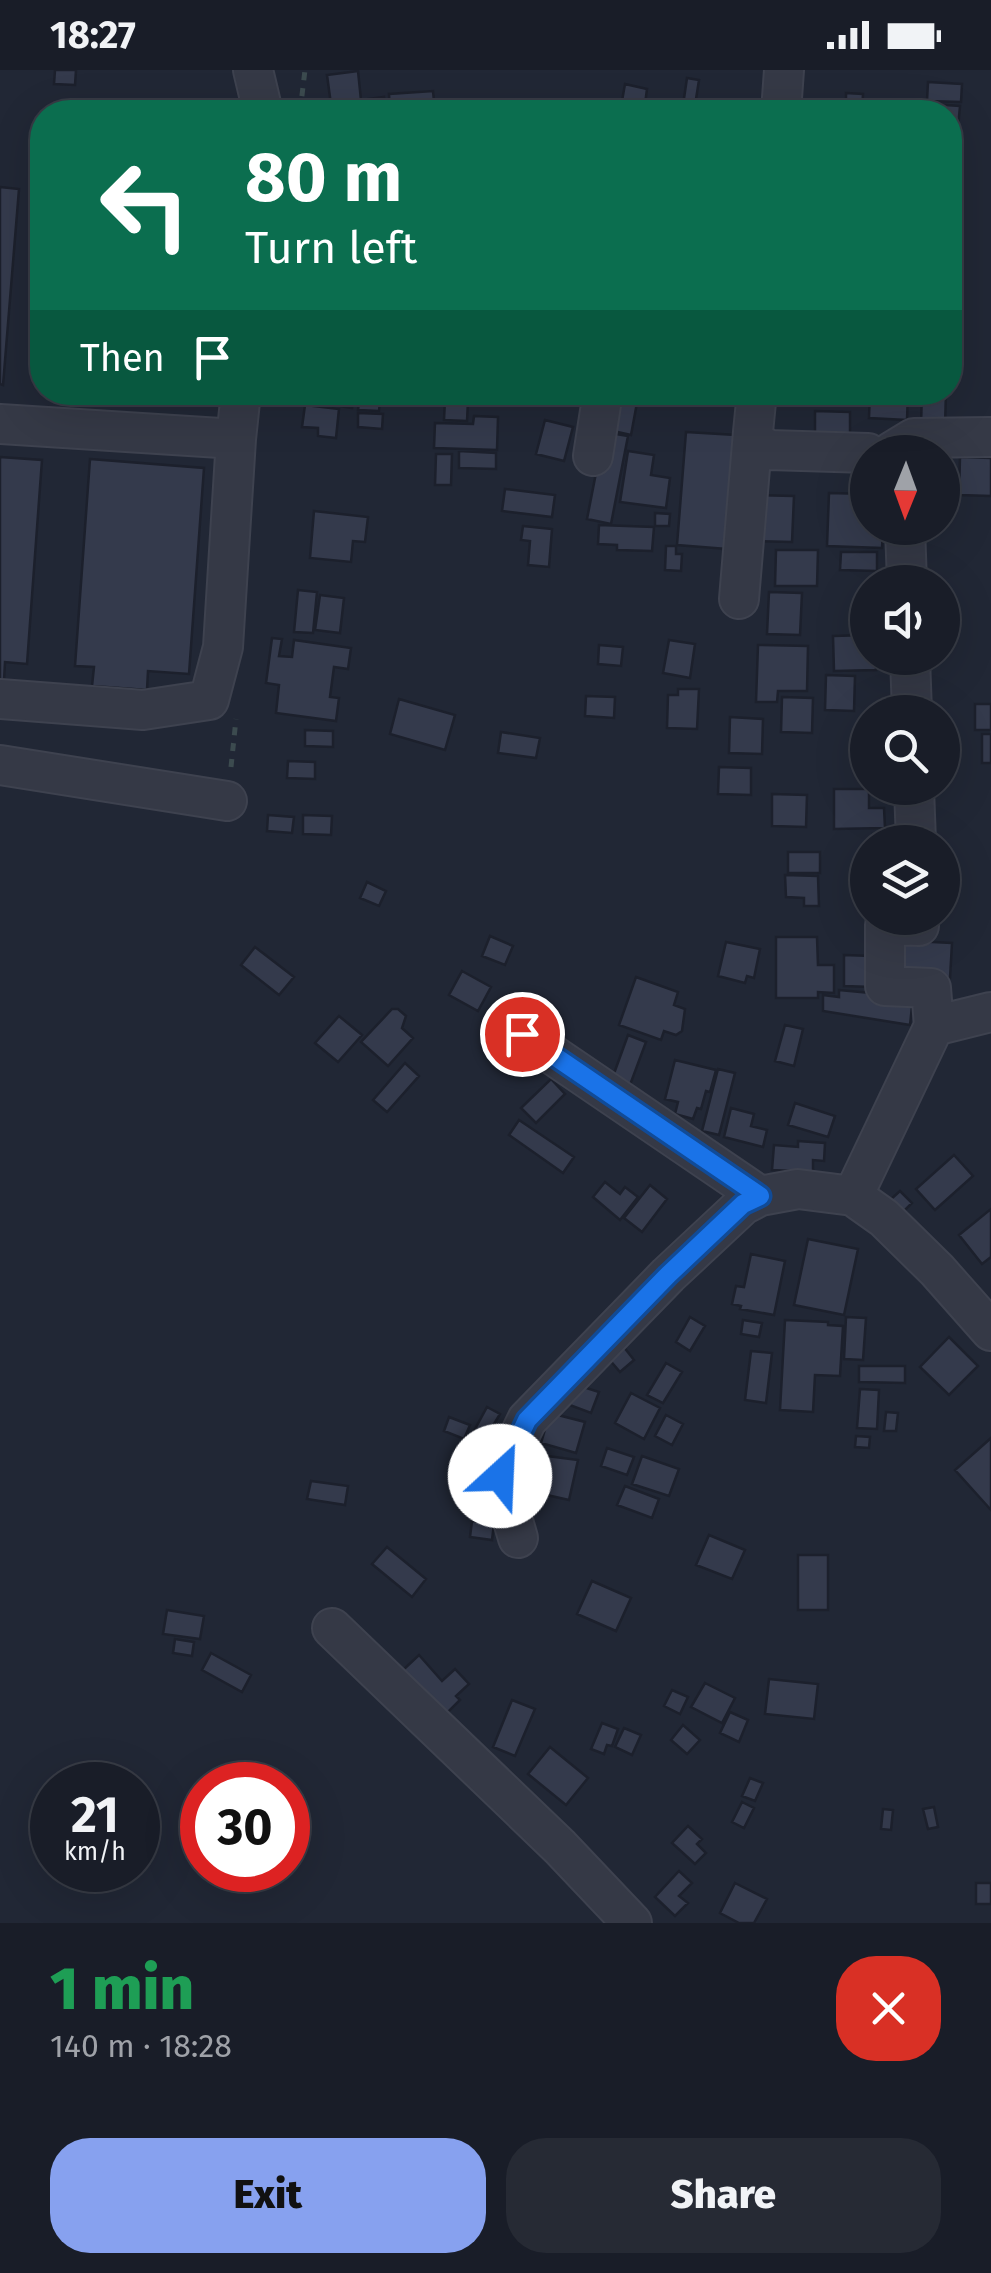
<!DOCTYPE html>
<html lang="en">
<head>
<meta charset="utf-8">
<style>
	:root { --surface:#191d28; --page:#262a34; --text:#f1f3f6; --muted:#9fa2a8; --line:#373b45; --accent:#87a1ef }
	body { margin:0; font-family:"Fira Sans",sans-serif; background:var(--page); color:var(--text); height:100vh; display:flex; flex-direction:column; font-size:38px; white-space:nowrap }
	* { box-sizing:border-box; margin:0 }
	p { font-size:32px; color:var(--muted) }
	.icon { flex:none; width:55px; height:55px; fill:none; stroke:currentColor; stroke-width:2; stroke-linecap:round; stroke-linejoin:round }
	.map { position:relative; height:1853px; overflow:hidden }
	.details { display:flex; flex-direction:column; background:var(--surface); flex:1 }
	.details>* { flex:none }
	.hud { position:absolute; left:30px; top:30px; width:932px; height:305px; border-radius:40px; box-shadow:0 10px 40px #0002,0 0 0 2px var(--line); background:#0b6e4f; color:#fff; overflow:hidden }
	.needle { width:65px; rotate:181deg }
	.tools { position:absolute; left:850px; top:365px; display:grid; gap:20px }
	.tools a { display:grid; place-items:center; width:110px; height:110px; border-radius:50%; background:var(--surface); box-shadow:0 10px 40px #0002,0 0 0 2px var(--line); font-size:50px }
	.speed { position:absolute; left:30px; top:1692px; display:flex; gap:20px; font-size:50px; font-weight:700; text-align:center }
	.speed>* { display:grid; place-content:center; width:130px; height:130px; border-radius:50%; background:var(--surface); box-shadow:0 10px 40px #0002,0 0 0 2px var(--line); line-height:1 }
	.speed small { font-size:25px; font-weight:400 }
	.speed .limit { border:15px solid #d22; background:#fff; color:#111 }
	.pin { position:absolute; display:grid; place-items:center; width:85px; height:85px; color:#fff; margin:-42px; border:5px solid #fff; border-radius:50%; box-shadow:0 2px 10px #0007 }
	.me { position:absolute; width:110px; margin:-55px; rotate:25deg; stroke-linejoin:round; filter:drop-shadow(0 0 8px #0008) }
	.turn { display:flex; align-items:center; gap:35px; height:210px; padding:0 50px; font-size:45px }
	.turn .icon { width:130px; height:130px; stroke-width:2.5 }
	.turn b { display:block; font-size:70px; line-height:85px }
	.then { display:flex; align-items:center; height:95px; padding:0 50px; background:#0003; gap:20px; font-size:38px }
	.round { display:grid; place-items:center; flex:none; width:105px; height:105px; border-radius:40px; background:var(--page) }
	.headline { display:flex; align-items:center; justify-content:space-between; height:170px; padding:0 50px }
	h1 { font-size:60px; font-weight:800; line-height:75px; color:#1e9e55 }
	.cta { display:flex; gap:20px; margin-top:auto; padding:20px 50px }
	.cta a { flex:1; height:115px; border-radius:40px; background:var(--accent); color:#111; font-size:40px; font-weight:800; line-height:115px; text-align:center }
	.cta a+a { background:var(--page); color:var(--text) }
	.status { display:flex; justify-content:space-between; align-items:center; height:70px; padding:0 50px; background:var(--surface); direction:ltr }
	.status svg { height:28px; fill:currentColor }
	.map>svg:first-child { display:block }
</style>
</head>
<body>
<div class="status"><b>18:27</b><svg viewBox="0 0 49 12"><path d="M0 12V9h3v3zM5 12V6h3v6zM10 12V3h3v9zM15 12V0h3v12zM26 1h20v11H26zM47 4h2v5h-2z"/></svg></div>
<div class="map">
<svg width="991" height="1853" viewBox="0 0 991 1853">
	<rect width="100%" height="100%" fill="#212735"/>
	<path fill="#343a4c" stroke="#1c202c" stroke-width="2.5" d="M55,0H76L75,15L54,14Z
		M358,1L361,30L384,27L386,42H332L327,5Z
		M687,8L699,10L694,42H682Z
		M928,12L962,14L961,32L927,31Z
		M625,14L647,19L644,42H620Z
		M433,21L435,42H390L389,24Z
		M846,23L863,24L862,42H846Z
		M931,34L960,36L958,58L950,57V42H930Z
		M950,80H961V95H950Z
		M0,117L19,119L3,315L0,314Z
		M306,322H354L352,338L304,330Z
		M360,322H381L379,341L358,340Z
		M611,322H639L631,365L604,359Z
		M870,322H908L907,350L869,348Z
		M922,322H946L945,356L921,355Z
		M445,330L468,331L467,351L444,350Z
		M305,335L339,339L336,368L318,366V358L302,357Z
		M815,341L850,342V367L815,374Z
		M358,343L383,344L382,359L358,357Z
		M474,346L498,347L497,380L434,378L435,353L473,354Z
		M545,350L573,357L564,391L536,384Z
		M604,362L628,366L611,454L587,449Z
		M686,362L736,365L727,479L677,475Z
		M459,381L496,383V399L459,398Z
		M628,381L654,385L651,405L670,408L666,438L620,432Z
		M436,384H452L451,415H435Z
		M0,387L42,390L27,594L5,592L4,611H0Z
		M960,387L991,388V426L959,425Z
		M90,389L204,398L189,604L148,601L147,620L92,616L94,597L75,596Z
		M505,419L555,425L552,447L502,441Z
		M829,423L868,424V458H883L882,478L827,476Z
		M751,425L794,426L792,472L750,471Z
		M314,441L368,447L365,472L353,471L351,492L310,488Z
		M655,443L670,444L669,456H655Z
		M599,455L654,457L652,481L617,480V475L598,474Z
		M523,456L552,459L549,497L528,495L530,471L521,470Z
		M666,476H676V484H682L681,501L665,500Z
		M776,480H818L817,516H775Z
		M841,482H877V501L840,500Z
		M298,520L317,522L313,563L294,562Z
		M769,522L802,523L800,565L767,564Z
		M320,525L344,528L340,563L315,560Z
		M868,565V588H876V600L834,601L833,566Z
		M272,568L282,569L279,586L292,587L294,570L351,578L348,599L334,597L330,627L339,628L336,651L276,643L279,615L266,613Z
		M669,570L695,574L690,608L663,603Z
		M599,575L623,577L621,596L598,594Z
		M758,575L808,576L807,621H778L777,632H756Z
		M826,605L855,606L854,641L825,640Z
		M678,619H699L697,659L667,658L668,625H678Z
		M586,626L615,627L614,648L585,646Z
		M782,627L813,628L812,663L781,662Z
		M399,629L455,645L445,680L390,664Z
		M975,634H991V660H975Z
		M730,647L763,649L762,684L729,683Z
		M305,660L333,661V677L305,676Z
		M501,662L540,668L536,688L498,683Z
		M982,664H991V693H982Z
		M288,691L315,692V709L287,708Z
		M719,697L751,698V725L718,724Z
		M834,719H869V738H884L885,758L834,759Z
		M772,724L807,725L806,757L772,756Z
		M268,745L294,747L292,763L267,761Z
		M303,745L332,746L331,765L303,764Z
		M873,764H901L900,771L874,772Z
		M788,782H820V803H788Z
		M785,805L818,806L819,836H804V828L786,827Z
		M367,812L386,821L379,836L360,828Z
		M490,866L513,876L505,895L482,886Z
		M776,867H817L818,895H834V923L818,922V928H776Z
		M893,870L952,873L950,908L891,905Z
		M726,872L760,879L754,908L747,906L745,913L718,906Z
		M255,877L294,907L279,925L241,895Z
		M844,885L872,886V917L844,916Z
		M462,901L491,917L478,941L449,925Z
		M636,907L678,922L674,935L685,939L682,961L676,965L664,961L661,970L619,955Z
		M839,920L913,927L910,955L823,941V925L839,927Z
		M392,939H398L406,946L402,958L413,968L388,996L361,972Z
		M339,946L362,965L338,992L315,973Z
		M785,955L803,959L794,996L775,991Z
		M628,965L646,972L630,1015L612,1009Z
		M675,990L716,1000L710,1022L706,1021L701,1039L697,1038L693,1049L675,1044L678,1032L665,1029Z
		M405,993L419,1006L387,1042L373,1030Z
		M718,999L735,1003L719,1065L702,1061Z
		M551,1009L565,1024L536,1053L521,1038Z
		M795,1033L835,1046L828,1067L788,1055Z
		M731,1038L754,1044L751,1056L767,1060L763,1077L724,1067Z
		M519,1050L574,1087L563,1103L509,1065Z
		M798,1071L825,1073L824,1091L813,1090V1102L772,1100L774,1075L798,1077Z
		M954,1085L973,1106L935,1140L916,1119Z
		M605,1112L620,1124L625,1117L638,1127L620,1150L593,1127Z
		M650,1115L667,1129L642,1162L624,1148Z
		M900,1121L912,1133L903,1142L890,1130Z
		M991,1139V1187L982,1194L959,1165Z
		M808,1169L858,1179L844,1245L794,1235Z
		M751,1184L785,1191L774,1245L740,1239L741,1236L732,1234L736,1216L744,1217Z
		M690,1247L705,1256L690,1281L676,1272Z
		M846,1247L866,1248L863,1290L844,1289Z
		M743,1250L762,1253L759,1267L741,1264Z
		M785,1250L828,1252V1255L843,1256L840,1306L815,1305L813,1342L780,1340Z
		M949,1267L978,1296L949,1325L920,1297Z
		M623,1276L634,1290L620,1302L608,1288Z
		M751,1281L772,1283L766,1333L745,1330Z
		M666,1293L682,1302L663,1333L647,1325Z
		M859,1296H905V1313L859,1312Z
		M574,1314L599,1322L591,1343L567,1334Z
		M860,1319L879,1320L877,1359L857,1358Z
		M631,1323L660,1338L644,1369L615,1353Z
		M487,1337L500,1344L494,1354L504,1359L471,1419L449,1407Z
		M886,1342L898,1343L896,1361H884Z
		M550,1343L585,1352L576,1383L541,1373Z
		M666,1345L683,1354L672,1375L655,1366Z
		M449,1347L470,1355L464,1369L444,1361Z
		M856,1366L870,1367L869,1378L855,1377Z
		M991,1368V1440L955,1400Z
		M607,1378L634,1387L627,1405L601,1396Z
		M547,1386L578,1390L569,1430L538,1423Z
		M642,1386L679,1399L669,1426L632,1414Z
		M311,1411L348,1416L345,1435L307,1429Z
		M625,1416L659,1429L652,1448L617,1435Z
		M472,1451L494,1454L492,1470L470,1467Z
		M709,1465L745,1480L732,1509L696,1495Z
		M387,1477L426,1509L412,1527L372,1494Z
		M798,1485H828V1540H798Z
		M592,1511L631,1528L616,1561L577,1544Z
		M167,1540L204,1546L200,1569L163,1564Z
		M175,1569L194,1572L192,1586L173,1583Z
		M211,1583L251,1605L242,1622L202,1600Z
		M419,1585L442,1611L455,1599L469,1614L456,1626L460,1630L445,1645L403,1600Z
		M769,1609L818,1614L814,1649L765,1644Z
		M705,1613L735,1628L722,1653L691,1637Z
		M672,1620L688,1627L680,1644L664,1636Z
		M512,1630L535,1639L515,1686L493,1677Z
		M730,1642L748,1650L739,1672L720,1663Z
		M602,1653L618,1659L612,1676L607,1675L604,1684L591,1679Z
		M683,1655L700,1670L687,1684L671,1670Z
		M624,1658L641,1665L632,1685L615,1677Z
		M550,1677L588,1708L566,1735L528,1704Z
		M750,1708L763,1713L755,1731L742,1726Z
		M742,1732L754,1738L744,1758L732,1752Z
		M934,1737L938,1757L928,1759L923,1739Z
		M883,1739L893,1740L891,1760L881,1759Z
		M688,1756L702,1769L697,1774L706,1783L695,1794L672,1773Z
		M679,1801L692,1813L679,1826L688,1833L675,1846L655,1827Z
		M735,1813L767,1829L754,1853H739L720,1843Z
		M976,1813H991V1834H976Z"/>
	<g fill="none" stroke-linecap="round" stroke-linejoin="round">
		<g stroke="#3e424f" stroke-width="42">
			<path id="minor" d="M253,0L263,42
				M781,42L784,0
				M757,322L753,362L757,373L769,380L868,383
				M0,354L236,369L241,322
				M891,382L914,368L991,367
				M593,386L603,322
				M905,458L907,512
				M739,529L753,362
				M910,588L912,642
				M0,629L143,640L209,630L223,577L236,369
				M0,695L227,731
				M914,718L916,772
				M919,848V856L885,855V916L931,918L934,956
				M522,964L760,1126
				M853,1126L934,956L991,942
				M518,1468L500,1406L527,1350L668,1205L743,1135L760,1126L798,1119L853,1126L884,1148L937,1200L991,1261
				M332,1558L560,1777L632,1853"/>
		</g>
		<path stroke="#3c4b4f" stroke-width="5" stroke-dasharray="8 8" stroke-linecap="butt" d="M300,42L305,0
			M231,697L236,649"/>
		<use href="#minor" stroke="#353946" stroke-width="38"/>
	</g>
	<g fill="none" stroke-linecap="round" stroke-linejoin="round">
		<g stroke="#114b97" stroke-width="25">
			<path id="route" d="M500,1406L527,1350L668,1205L743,1134L760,1126L522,964"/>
		</g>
		<use href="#route" stroke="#1a73e8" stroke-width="18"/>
	</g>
</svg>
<div class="tools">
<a><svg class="needle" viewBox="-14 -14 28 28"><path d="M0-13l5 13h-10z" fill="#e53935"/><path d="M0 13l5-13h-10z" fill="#9fa2a8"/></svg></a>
<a><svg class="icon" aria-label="sound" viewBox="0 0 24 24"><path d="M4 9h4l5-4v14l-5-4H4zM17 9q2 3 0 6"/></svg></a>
<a><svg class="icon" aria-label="search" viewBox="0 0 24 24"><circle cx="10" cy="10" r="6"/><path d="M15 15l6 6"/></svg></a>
<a><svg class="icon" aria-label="layers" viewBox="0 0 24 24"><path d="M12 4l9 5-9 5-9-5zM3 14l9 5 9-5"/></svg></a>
</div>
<div class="speed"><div>21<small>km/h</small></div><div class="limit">30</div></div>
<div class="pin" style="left:522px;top:964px;background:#d93025"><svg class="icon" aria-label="arrive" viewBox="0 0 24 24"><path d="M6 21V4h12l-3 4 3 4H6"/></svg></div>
<svg class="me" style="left:500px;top:1406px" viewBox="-20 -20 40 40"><circle r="19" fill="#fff"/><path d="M0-13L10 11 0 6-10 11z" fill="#1a73e8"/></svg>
<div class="hud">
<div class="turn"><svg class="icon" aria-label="left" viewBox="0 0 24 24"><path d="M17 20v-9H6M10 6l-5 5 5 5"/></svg><div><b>80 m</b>Turn left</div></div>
<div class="then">Then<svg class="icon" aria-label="arrive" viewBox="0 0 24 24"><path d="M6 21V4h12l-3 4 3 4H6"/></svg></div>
</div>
</div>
<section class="details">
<div class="headline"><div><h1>1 min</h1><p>140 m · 18:28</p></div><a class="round" style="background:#d93025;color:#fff"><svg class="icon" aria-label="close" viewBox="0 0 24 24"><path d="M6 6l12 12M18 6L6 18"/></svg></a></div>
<div class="cta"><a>Exit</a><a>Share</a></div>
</section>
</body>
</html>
